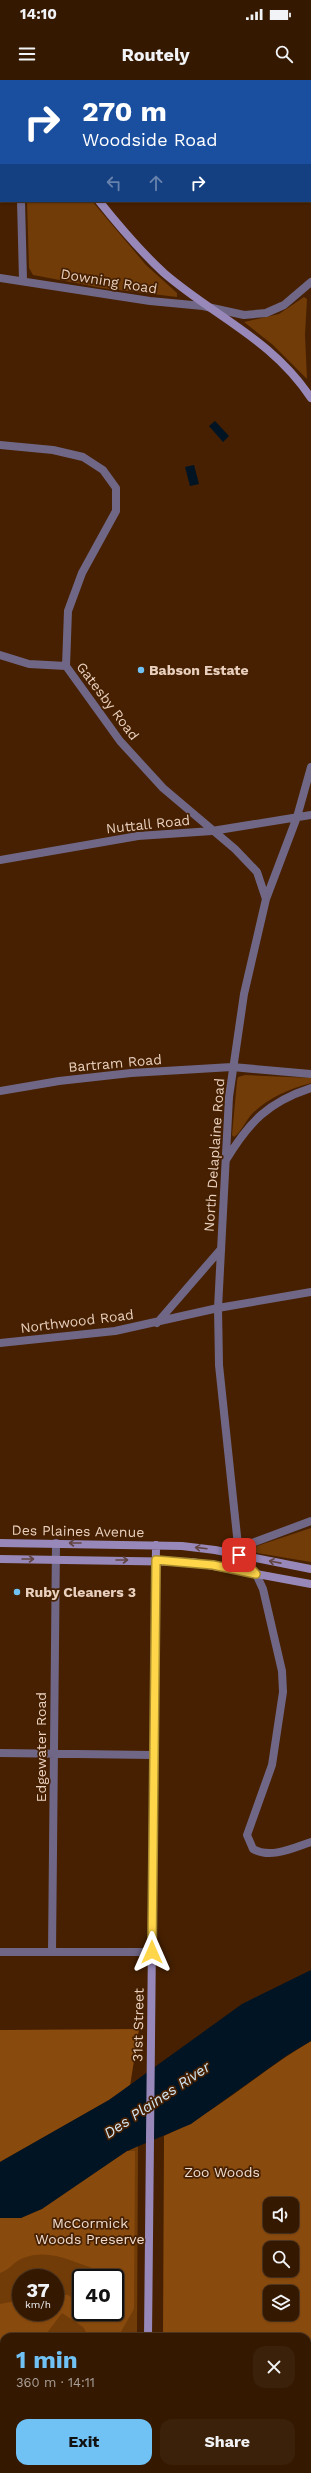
<!DOCTYPE html>
<html lang="en">
<head>
<meta charset="utf-8">
<style>
	:root { --surface:#341800; --page:#3c210a; --text:#f1f3f6; --muted:#a9a099; --line:#4e3722; --accent:#70c1f4 }
	body { margin:0; font-family:"Work Sans",sans-serif; background:var(--page); color:var(--text); height:100vh; display:flex; flex-direction:column; font-size:15px; white-space:nowrap }
	* { box-sizing:border-box; margin:0 }
	p { font-size:13px; color:var(--muted) }
	.icon { flex:none; width:22px; height:22px; fill:none; stroke:currentColor; stroke-width:2; stroke-linecap:round; stroke-linejoin:round }
	.map { position:relative; flex:1; overflow:hidden }
	.sheet { position:absolute; left:0px; top:2253px; width:311px; height:140px; display:flex; flex-direction:column; background:var(--surface); border-radius:12px 12px 0 0; box-shadow:0 1px 3px #0004,0 0 0 1px var(--line) }
	.sheet>* { flex:none }
	.guide { position:absolute; left:0px; top:0px; width:311px; height:122px; box-shadow:0 1px 3px #0004,0 0 0 1px var(--line); background:#1a4fa0; color:#fff; overflow:hidden }
	.controls { position:absolute; left:263px; top:2117px; display:grid; gap:8px }
	.controls a { display:grid; place-items:center; width:36px; height:36px; border-radius:8px; background:var(--surface); box-shadow:0 1px 3px #0004,0 0 0 1px var(--line); font-size:20px }
	.speed { position:absolute; left:12px; top:2189px; display:flex; gap:8px; font-size:20px; font-weight:700; text-align:center }
	.speed>* { display:grid; place-content:center; width:52px; height:52px; border-radius:50%; background:var(--surface); box-shadow:0 1px 3px #0004,0 0 0 1px var(--line); line-height:1 }
	.speed small { font-size:10px; font-weight:400 }
	.speed .limit { border:2px solid #111; border-radius:6px; background:#fff; color:#111 }
	.pin { position:absolute; display:grid; place-items:center; width:34px; height:34px; color:#fff; margin:-17px; border-radius:8px; box-shadow:0 2px 6px #0006 }
	.me { position:absolute; width:44px; margin:-22px; rotate:0deg; stroke-linejoin:round; filter:drop-shadow(0 0 3px #0008) }
	.turn { display:flex; align-items:center; gap:14px; height:84px; padding:0 16px; font-size:18px }
	.turn .icon { width:52px; height:52px; stroke-width:2.5 }
	.turn b { display:block; font-size:28px; line-height:34px }
	.lanes { display:flex; align-items:center; height:38px; padding:0 16px; background:#0003; justify-content:center; gap:20px; direction:ltr }
	.lanes .off { opacity:.35 }
	.round { display:grid; place-items:center; flex:none; width:42px; height:42px; border-radius:12px; background:var(--page) }
	.headline { display:flex; align-items:center; justify-content:space-between; height:68px; padding:0 16px }
	h1 { font-size:24px; font-weight:700; line-height:30px; color:var(--accent) }
	.primary-button { display:flex; gap:8px; margin-top:auto; padding:8px 16px }
	.primary-button a { flex:1; height:46px; border-radius:12px; background:var(--accent); color:#111; font-size:16px; font-weight:700; line-height:46px; text-align:center }
	.primary-button a+a { background:var(--page); color:var(--text) }
	.status { display:flex; justify-content:space-between; align-items:center; height:28px; padding:0 20px; background:var(--surface); direction:ltr }
	.status svg { height:11px; fill:currentColor }
	header { display:flex; justify-content:space-between; align-items:center; height:52px; padding:0 16px; background:var(--surface); font-size:18px; font-weight:700 }
	.map>svg:first-child { display:block }
</style>
</head>
<body>
<div class="status"><b>14:10</b><svg viewBox="0 0 49 12"><path d="M0 12V9h3v3zM5 12V6h3v6zM10 12V3h3v9zM15 12V0h3v12zM26 1h20v11H26zM47 4h2v5h-2z"/></svg></div>
<header><svg class="icon" aria-label="menu" viewBox="0 0 24 24"><path d="M4 6h16M4 12h16M4 18h16"/></svg>Routely<svg class="icon" aria-label="search" viewBox="0 0 24 24"><circle cx="10" cy="10" r="6"/><path d="M15 15l6 6"/></svg></header>
<div class="map">
<svg width="311" height="2393" viewBox="0 0 311 2393">
	<rect width="100%" height="100%" fill="#462000"/>
	<path fill="#713c08" fill-rule="evenodd" d="M27,121H92L146,185L177,213V217L102,208L33,195L29,188Z
		M304,217L307,219L305,255L307,299L273,265L244,242L279,234Z
		M245,995L311,998V1003C289,1009 267,1018 251,1035C245,1042 241,1052 234,1057L232,1055L237,1001L238,997Z
		M311,1448V1482L257,1473L254,1470L257,1466Z
		M138,2065L137,2257H4V2389H136V2393H0V2138H21L42,2129L104,2086ZM21,2198H55V2232H21ZM81,2198H115V2232H81Z
		M307,2292H311V2393H161V2389H307Z"/>
	<path fill="#894a0d" fill-rule="evenodd" d="M139,1949L130,2006L109,2020L0,2082V1950Z
		M311,1961V2262H307V2257H163L164,2056C218,2032 261,1990 311,1961ZM270,2124H292V2146H270ZM270,2168H292V2190H270ZM270,2212H292V2234H270Z
		M127,2071H135L134,2229L118,2257H89L83,2247L62,2233L44,2257H4V2294L0,2285V2224L21,2220V2232H55V2215H68L78,2222L81,2220V2232H115V2198H99L98,2190C72,2182 50,2168 23,2178C14,2181 10,2190 0,2193V2138H21Z
		M39,2189L49,2190L52,2198H32Z
		M4,2376V2389H136V2393H0V2379Z"/>
	<path fill="#001423" d="M215,341L229,356L223,362L209,346Z
		M194,385L199,404L190,406L185,387Z
		M311,1890V1961L286,1976L191,2044L127,2071L42,2129L21,2138H0V2082L109,2020L242,1924Z"/>
	<g fill="none" stroke-linecap="round" stroke-linejoin="round">
		<path stroke="#706786" stroke-width="8" d="M54,0V1
			M0,43L1,46
			M21,121L23,200
			M0,198L150,221L203,226L244,235L266,233L284,225L311,202
			M0,365L53,370L83,377L103,390L116,408V431L82,493L68,531L66,586L120,661L163,708L235,769L257,792L266,819
			M0,575L29,584L66,586
			M0,780L138,756L212,751L311,735
			M0,1011L59,1001L131,993L232,987L311,994
			M226,1080C249,1042 268,1022 311,1008
			M157,1243L221,1169
			M0,1263L115,1251L218,1228L311,1212
			M239,1475L219,1285L218,1228L229,1017L244,914L266,819L297,737L311,687
			M239,1475L256,1494L263,1509L282,1591L283,1612L272,1685L247,1755L253,1769C271,1779 293,1768 311,1762
			M239,1475L252,1463L311,1441
			M0,1673L153,1675
			M0,1872H152
			M52,1872L56,1463"/>
		<path stroke="#9788b9" stroke-width="8" d="M0,3L1,4
			M99,121C119,146 140,171 164,193C215,237 272,259 311,318
			M0,1463L182,1466L215,1470L311,1489
			M0,1479L192,1482L311,1504
			M148,2257L156,1465
			M147,2393V2389"/>
		<path stroke="#b4a2e1" stroke-width="10" d="M307,2279H311
			M0,2363L4,2360"/>
	</g>
	<defs><path id="oneway-shaft" d="M-6 0H5M1.5-3L5.5 0L1.5 3" fill="none" stroke-width="1.6" stroke-linecap="round" stroke-linejoin="round"/></defs>
	<g stroke="#624441">
		<use href="#oneway-shaft" transform="translate(75 1463) rotate(-180)"/>
		<use href="#oneway-shaft" transform="translate(201 1468) rotate(-173)"/>
		<use href="#oneway-shaft" transform="translate(28 1479)"/>
		<use href="#oneway-shaft" transform="translate(122 1480)"/>
		<use href="#oneway-shaft" transform="translate(275 1482) rotate(-169)"/>
	</g>
	<g fill="none" stroke-linecap="round" stroke-linejoin="round">
		<g stroke="#a68a30" stroke-width="10">
			<path id="route" d="M152,1872L156,1480L213,1485L256,1494L239,1475"/>
		</g>
		<use href="#route" stroke="#ffd54a" stroke-width="7"/>
	</g>
	<g fill="#70c1f4" stroke="#462000" stroke-width="1.5">
		<circle cx="141" cy="590" r="4"/>
		<circle cx="17" cy="1512" r="4"/>
	</g>
	<g text-anchor="middle" dominant-baseline="central" stroke-width="3.5" stroke-linejoin="round" paint-order="stroke">
		<g font-size="14" fill="#e9d0be" stroke="#462000">
			<text transform="translate(109 201) rotate(9)">Downing Road</text>
			<text transform="translate(108 621) rotate(53)">Gatesby Road</text>
			<text transform="translate(148 744) rotate(-6)">Nuttall Road</text>
			<text transform="translate(115 983) rotate(-5)">Bartram Road</text>
			<text transform="translate(214 1075) rotate(-86)">North Delaplaine Road</text>
			<text transform="translate(77 1241) rotate(-7)">Northwood Road</text>
			<text transform="translate(78 1451) rotate(1)">Des Plaines Avenue</text>
			<text transform="translate(41 1667) rotate(-90)">Edgewater Road</text>
			<text transform="translate(138 1945) rotate(-89)">31st Street</text>
		</g>
		<g font-size="14" font-weight="bold" fill="#e9d0be" stroke="#462000" text-anchor="start">
			<text x="149" y="590">Babson Estate</text>
			<text x="25" y="1512">Ruby Cleaners 3</text>
		</g>
		<g font-size="14" fill="#f1ded1" stroke="#462000">
			<text x="222" y="2092">Zoo Woods</text>
			<text x="90" y="2143">McCormick<tspan x="90" dy="16">Woods Preserve</tspan></text>
		</g>
		<g font-size="15" font-style="italic" fill="#d1e5f2" stroke="#462000">
			<text transform="translate(157 2020) rotate(-34)">Des Plaines River</text>
		</g>
	</g>
</svg>
<div class="controls">
<a><svg class="icon" aria-label="sound" viewBox="0 0 24 24"><path d="M4 9h4l5-4v14l-5-4H4zM17 9q2 3 0 6"/></svg></a>
<a><svg class="icon" aria-label="search" viewBox="0 0 24 24"><circle cx="10" cy="10" r="6"/><path d="M15 15l6 6"/></svg></a>
<a><svg class="icon" aria-label="layers" viewBox="0 0 24 24"><path d="M12 4l9 5-9 5-9-5zM3 14l9 5 9-5"/></svg></a>
</div>
<div class="speed"><div>37<small>km/h</small></div><div class="limit">40</div></div>
<div class="pin" style="left:239px;top:1475px;background:#d93025"><svg class="icon" aria-label="arrive" viewBox="0 0 24 24"><path d="M6 21V4h12l-3 4 3 4H6"/></svg></div>
<svg class="me" style="left:152px;top:1872px" viewBox="-20 -20 40 40"><path d="M0-17L14 15 0 8-14 15z" fill="#ffd54a" stroke="#fff" stroke-width="4"/></svg>
<div class="guide">
<div class="turn"><svg class="icon" aria-label="right" viewBox="0 0 24 24"><path d="M7 20v-9h11M14 6l5 5-5 5"/></svg><div><b>270 m</b>Woodside Road</div></div>
<div class="lanes"><svg class="icon off" aria-label="left" viewBox="0 0 24 24"><path d="M17 20v-9H6M10 6l-5 5 5 5"/></svg><svg class="icon off" aria-label="ahead" viewBox="0 0 24 24"><path d="M12 20V5M6 11l6-6 6 6"/></svg><svg class="icon" aria-label="right" viewBox="0 0 24 24"><path d="M7 20v-9h11M14 6l5 5-5 5"/></svg></div>
</div>
<section class="sheet">
<div class="headline"><div><h1>1 min</h1><p>360 m · 14:11</p></div><a class="round"><svg class="icon" aria-label="close" viewBox="0 0 24 24"><path d="M6 6l12 12M18 6L6 18"/></svg></a></div>
<div class="primary-button"><a>Exit</a><a>Share</a></div>
</section>
</div>
</body>
</html>
